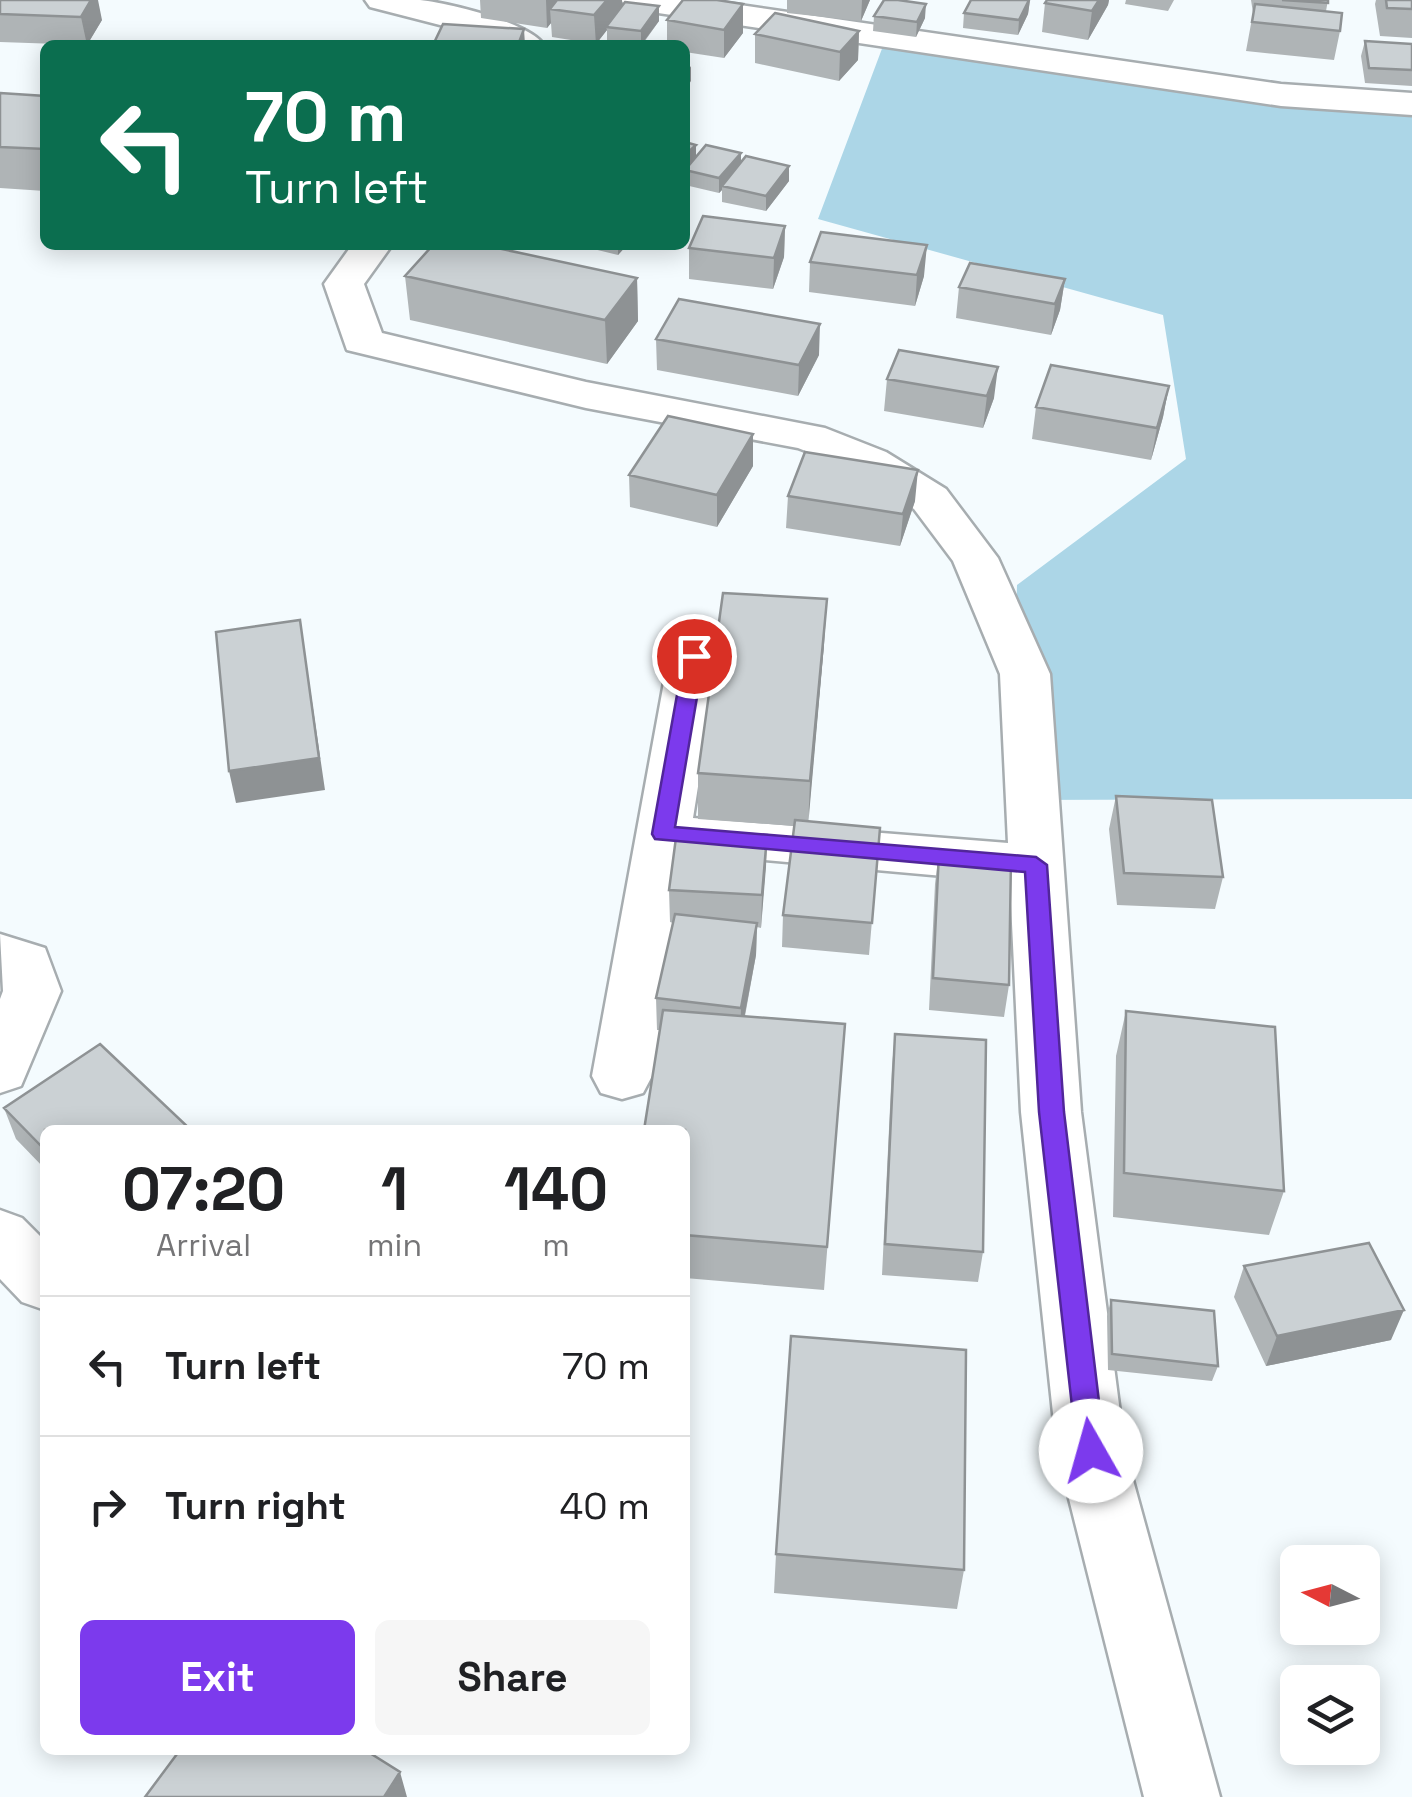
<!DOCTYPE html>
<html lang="en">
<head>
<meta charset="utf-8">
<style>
	:root { --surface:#fff; --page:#f6f6f6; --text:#202124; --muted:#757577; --line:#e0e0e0; --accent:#7c3aed }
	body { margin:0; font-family:"Space Grotesk",sans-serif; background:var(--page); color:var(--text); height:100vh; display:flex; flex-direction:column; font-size:38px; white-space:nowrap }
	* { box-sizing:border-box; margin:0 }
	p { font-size:32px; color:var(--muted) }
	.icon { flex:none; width:55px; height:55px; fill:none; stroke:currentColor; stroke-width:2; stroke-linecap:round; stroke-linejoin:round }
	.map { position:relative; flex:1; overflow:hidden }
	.details { position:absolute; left:40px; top:1125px; width:650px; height:630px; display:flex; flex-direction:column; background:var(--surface); border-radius:15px; box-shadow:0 5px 25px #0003 }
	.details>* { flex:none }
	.top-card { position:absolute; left:40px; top:40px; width:650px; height:210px; border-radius:15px; box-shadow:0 5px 25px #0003; background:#0b6e4f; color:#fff; overflow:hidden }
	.needle { width:65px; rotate:276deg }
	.buttons { position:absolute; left:1280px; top:1545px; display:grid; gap:20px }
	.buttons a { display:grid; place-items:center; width:100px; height:100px; border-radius:15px; background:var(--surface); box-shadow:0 5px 25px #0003; font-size:50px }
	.pin { position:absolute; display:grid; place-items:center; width:85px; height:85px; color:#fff; margin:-42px; border:5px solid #fff; border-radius:50%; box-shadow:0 2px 10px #0007 }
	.me { position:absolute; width:110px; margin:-55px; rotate:353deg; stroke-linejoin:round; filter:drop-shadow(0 0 8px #0008) }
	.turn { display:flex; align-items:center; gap:35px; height:210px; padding:0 40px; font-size:45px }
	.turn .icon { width:130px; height:130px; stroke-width:2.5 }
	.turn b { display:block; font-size:70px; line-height:85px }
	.eta { display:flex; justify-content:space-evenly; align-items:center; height:170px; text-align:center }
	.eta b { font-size:60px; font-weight:600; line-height:70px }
	.primary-button { display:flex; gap:20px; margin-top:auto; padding:20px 40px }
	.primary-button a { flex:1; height:115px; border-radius:15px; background:var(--accent); color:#fff; font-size:40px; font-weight:600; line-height:115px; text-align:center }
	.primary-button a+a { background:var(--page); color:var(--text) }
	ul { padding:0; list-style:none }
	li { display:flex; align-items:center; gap:30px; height:140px; padding:0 40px; border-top:2px solid var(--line) }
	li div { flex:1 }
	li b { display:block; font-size:38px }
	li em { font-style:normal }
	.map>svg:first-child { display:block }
</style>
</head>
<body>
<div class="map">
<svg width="1412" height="1797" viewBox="0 0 1412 1797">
	<rect width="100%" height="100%" fill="#f4fbfe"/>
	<path fill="#acd6e7" d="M883,46L1412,95V799L1011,800L1017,585L1186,459L1163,315L818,219Z"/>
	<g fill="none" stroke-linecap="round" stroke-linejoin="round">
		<g stroke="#a7adb0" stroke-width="5">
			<path id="minor" d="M365,0C383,0 403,0 420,0C448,3 529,22 544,45H499L479,35L370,7Z
				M621,0H706L1281,84L1412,93V115L1281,106L638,10L626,7Z
				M352,245H392L364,284L382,333L586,382L825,428L886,452L946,489L998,558L1050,674L1081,1112L1125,1451L1220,1797H1144L1057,1451L1021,1112L1010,882L687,853L652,1076L643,1093L622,1099L601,1093L592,1076L669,655L677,644L694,639L711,644L719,655L693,818L1008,843L1000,674L953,561L914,509L854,470L798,448L586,408L347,350L324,284Z
				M0,934L45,948L61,991L21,1086L0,1093V999L3,991Z
				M0,1210L22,1218L45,1241V1310L22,1302L0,1279Z"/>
		</g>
		<use href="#minor" fill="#fff" fill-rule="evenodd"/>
	</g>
	<path fill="#afb4b6" d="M0,0L102,20L87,45L0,42Z
		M480,0H622V5L659,21L642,45L607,42V30L596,44L552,37L551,23L547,28L481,18Z
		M787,0H870L861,21L787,13Z
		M1030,0L1028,14L1018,35L963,28L964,13Z
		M1047,0H1109L1108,5L1088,40L1042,32L1045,3Z
		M1126,0H1174L1168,11L1125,4Z
		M1251,0H1328L1326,11L1340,31L1334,60L1246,51L1253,13Z
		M1376,0H1412V38L1380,36L1375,4Z
		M743,4V33L724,58L685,52V45H667V20Z
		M874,16L925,18L916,37L873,31Z
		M859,31L858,60L839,81L755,63V34Z
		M1365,41L1412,44V86L1365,83L1361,56Z
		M0,93L45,96V191L0,188Z
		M685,142L696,145V157L741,153V163L789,166V181L766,211L722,202V190L719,193L685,185Z
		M785,226L784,257L773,289L689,279V248Z
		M577,245H627L618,255Z
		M810,262L924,276L915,306L809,292Z
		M405,276L637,278L638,321L607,364L410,320Z
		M1065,279L1060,310L1051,335L956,318L959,287Z
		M656,339L819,355L798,396L657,370Z
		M887,379L994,398L983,428L884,411Z
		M1169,386L1163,417L1151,460L1032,439L1036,407Z
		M753,466L717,527L630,507L629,475Z
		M788,496L915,501L900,546L786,528Z
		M824,645L808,821L880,828L869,955L782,947L783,915L795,826L698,819V773Z
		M1116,796L1223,877L1215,909L1117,905L1109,829Z
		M767,835L761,928L757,927L756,955L745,1016L845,1024L824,1290L685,1278V1130L660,1030H657L656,998L673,923L670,922L669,890Z
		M939,852L1009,985L1004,1017L929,1010L935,884Z
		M1126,1011L1284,1191L1269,1235L1113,1217L1116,1056Z
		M895,1034L983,1252L978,1282L882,1275L892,1066Z
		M4,1108L45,1130V1169L16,1139Z
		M1244,1266L1391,1340L1266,1366L1234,1297Z
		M1111,1300L1218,1366L1212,1381L1108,1370L1107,1316Z
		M776,1554L964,1570L957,1609L774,1593Z"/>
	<path fill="#8e9294" d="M91,0H98L102,20L87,45L81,17Z
		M546,0H568L550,9L551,23L547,28Z
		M607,0H622L623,10L606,27L607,30L596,44L594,15Z
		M862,0H870L861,21Z
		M1030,0L1028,14L1018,35L1019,20Z
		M1099,0H1109L1108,5L1088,40L1092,11Z
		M743,4V33L724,58V30Z
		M926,4L925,18L916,37L917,22Z
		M659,6V21L641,45V31Z
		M524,29L525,45H518Z
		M859,31L858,60L839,81L840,52Z
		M691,66V81L685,90V75Z
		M696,145V160L685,170V155Z
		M741,153V169L722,186V190L719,193V178Z
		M789,166V181L766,211V196Z
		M785,226L784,257L773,289L774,258Z
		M618,245H627L618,255Z
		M927,245L924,276L915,306L917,275Z
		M637,278L638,321L607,364L605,320Z
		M1065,279L1060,310L1051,335L1055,304Z
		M820,324L819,355L798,396L799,365Z
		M998,367L994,398L983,428L987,396Z
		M1169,386L1163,417L1151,460L1157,428Z
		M753,434V466L717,527V495Z
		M918,470L915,501L900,546L903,514Z
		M827,599L824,645L808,827L810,781Z
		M300,620L325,790L236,803L229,771Z
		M767,835L766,867L761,928L762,895Z
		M757,923L756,955L740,1040L741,1008Z
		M1404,1310L1391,1340L1266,1366L1277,1336Z
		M400,1772L407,1797H384Z"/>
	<path fill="#cbd1d4" stroke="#8e9294" stroke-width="2.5" d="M0,0H91L81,17L0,14Z
		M557,0H607L594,15L550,9Z
		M683,0H717L743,4L724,30L667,20Z
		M884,0H898L926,4L917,22L874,16Z
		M971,0H1029L1019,20L964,13Z
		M1047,0H1099L1092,11L1045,3Z
		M1282,0H1328V3Z
		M1386,0H1412V9L1387,8Z
		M625,2L659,6L641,31L606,27Z
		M1255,4L1342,13L1340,31L1252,22Z
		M775,13L859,31L840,52L755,34Z
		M443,24L524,29L518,45H433Z
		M1365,41L1412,44V70L1369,68Z
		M0,93L45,96V149L0,147Z
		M685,142L696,145L685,155Z
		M706,145L741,153L719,178L685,170Z
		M746,156L789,166L766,196L722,186Z
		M703,216L785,226L774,258L689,248Z
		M821,232L927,245L917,275L810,262Z
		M433,245H483L637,278L605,320L405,276Z
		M970,263L1065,279L1055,304L959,287Z
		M679,299L820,324L799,365L656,339Z
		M899,350L998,367L987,396L887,379Z
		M1051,365L1169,386L1157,428L1036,407Z
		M668,416L753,434L717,495L629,475Z
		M805,452L918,470L903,514L788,496Z
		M723,593L827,599L810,781L698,773Z
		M300,620L319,758L229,771L216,632Z
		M1116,796L1212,800L1223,877L1124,873Z
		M795,820L880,828L872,923L783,915Z
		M677,830L767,835L762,895L669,890Z
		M939,852L1011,858L1009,985L933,978Z
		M675,914L757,923L741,1008L656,998Z
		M663,1010L845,1024L827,1247L685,1235V1130H644Z
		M1126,1011L1275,1027L1284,1191L1124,1173Z
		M895,1034L986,1040L983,1252L885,1244Z
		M100,1044L191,1130H45V1150L4,1108Z
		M1369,1243L1404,1310L1277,1336L1244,1266Z
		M1111,1300L1214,1311L1218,1366L1112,1354Z
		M791,1336L966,1350L964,1570L776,1554Z
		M180,1750H365L400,1772L384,1797H145Z"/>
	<path fill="#7c3aed" stroke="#51269a" stroke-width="2.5" d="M694,649L704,656L675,827L1036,857L1047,865L1064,1112L1105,1451L1101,1460L1091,1464L1081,1460L1077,1451L1039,1112L1025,872L655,839L652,834L684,656Z"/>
</svg>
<div class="buttons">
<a><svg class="needle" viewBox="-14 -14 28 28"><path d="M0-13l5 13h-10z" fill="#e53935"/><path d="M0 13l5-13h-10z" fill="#757577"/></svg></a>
<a><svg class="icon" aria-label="layers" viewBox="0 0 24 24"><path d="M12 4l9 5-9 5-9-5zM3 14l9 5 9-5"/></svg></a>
</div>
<div class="pin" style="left:694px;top:656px;background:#d93025"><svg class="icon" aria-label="arrive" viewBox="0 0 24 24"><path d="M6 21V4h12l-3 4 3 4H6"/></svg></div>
<svg class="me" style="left:1091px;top:1451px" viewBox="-20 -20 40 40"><circle r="19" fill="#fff"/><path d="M0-13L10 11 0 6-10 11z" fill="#7c3aed"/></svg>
<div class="top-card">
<div class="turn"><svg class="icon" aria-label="left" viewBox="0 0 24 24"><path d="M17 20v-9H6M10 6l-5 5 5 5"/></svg><div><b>70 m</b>Turn left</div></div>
</div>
<section class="details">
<div class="eta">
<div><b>07:20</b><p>Arrival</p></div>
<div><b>1</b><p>min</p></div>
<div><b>140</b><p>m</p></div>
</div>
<ul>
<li><svg class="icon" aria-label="left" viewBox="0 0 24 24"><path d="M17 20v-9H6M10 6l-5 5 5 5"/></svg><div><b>Turn left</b></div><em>70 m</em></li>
<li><svg class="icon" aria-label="right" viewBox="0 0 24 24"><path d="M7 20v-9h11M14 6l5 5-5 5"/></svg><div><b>Turn right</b></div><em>40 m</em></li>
</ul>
<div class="primary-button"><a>Exit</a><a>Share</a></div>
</section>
</div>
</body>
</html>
